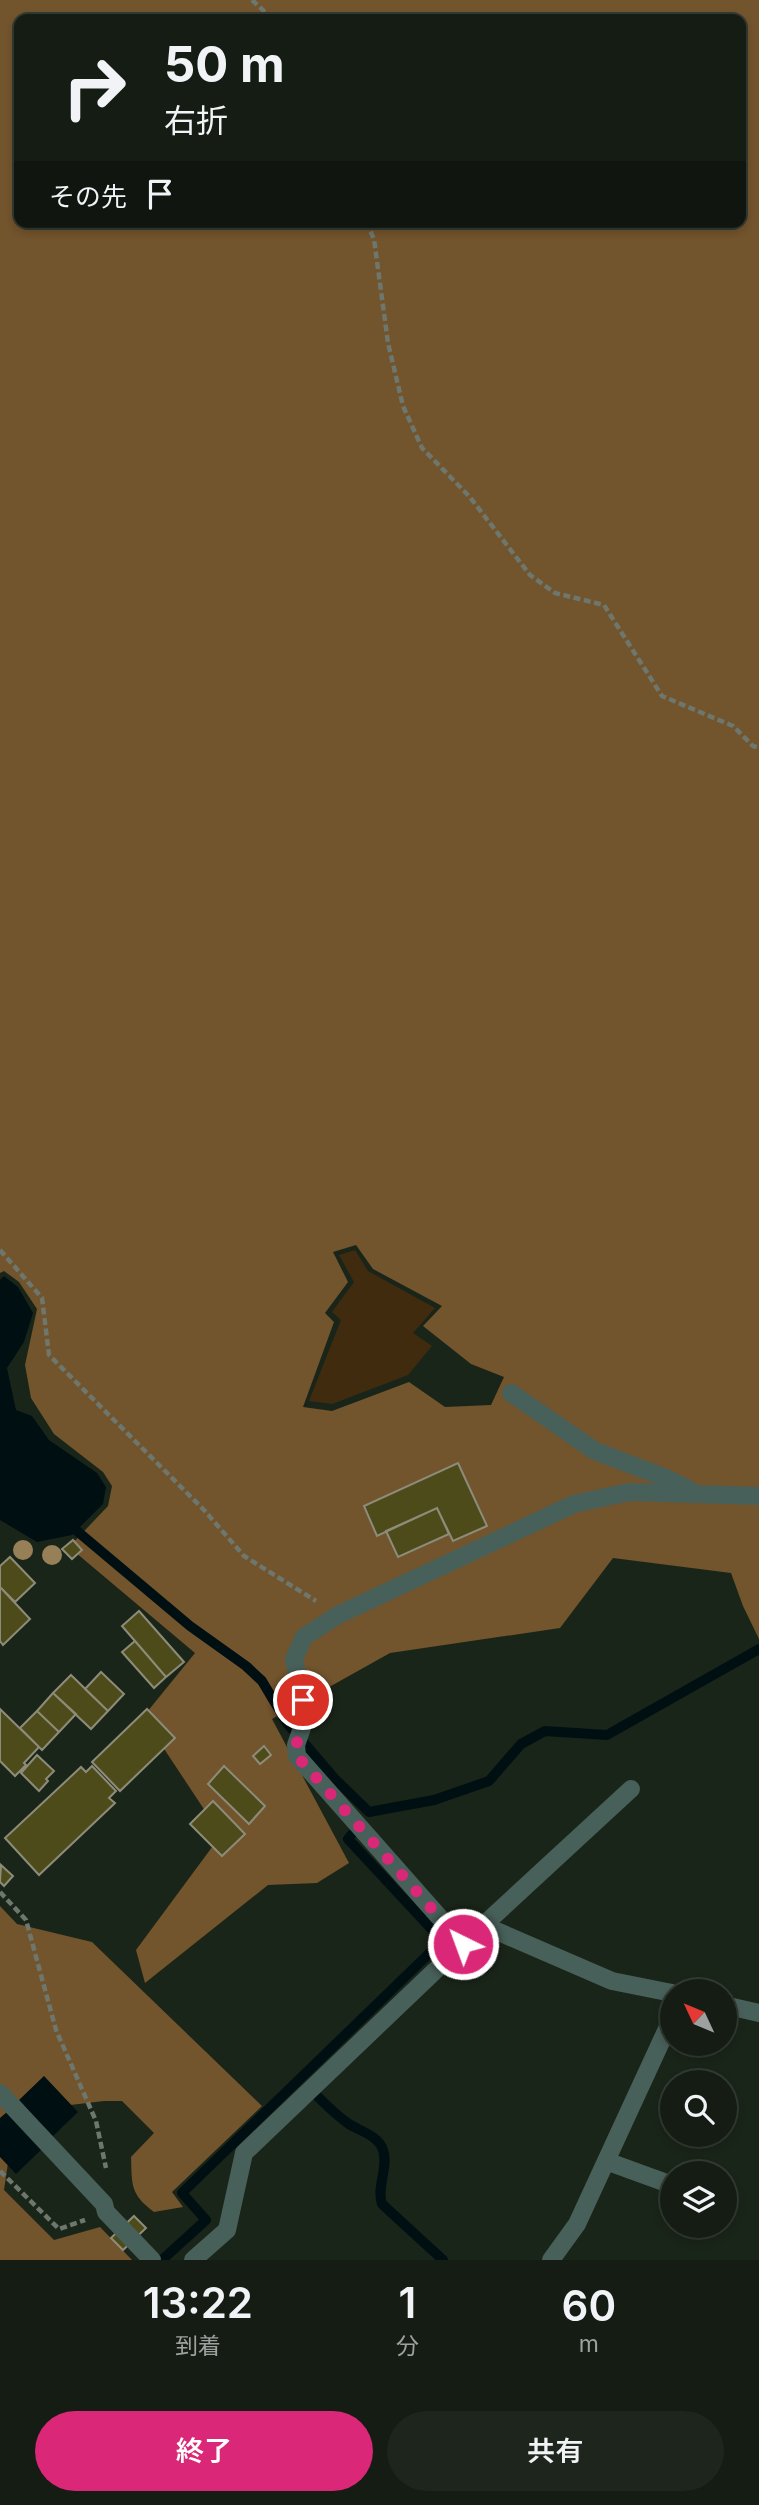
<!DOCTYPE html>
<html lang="ja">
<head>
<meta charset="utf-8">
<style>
	:root { --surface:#141c13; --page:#1d251c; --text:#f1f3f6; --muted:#9da1a0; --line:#333a33; --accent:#db2777 }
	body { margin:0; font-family:Inter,"Noto Sans JP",sans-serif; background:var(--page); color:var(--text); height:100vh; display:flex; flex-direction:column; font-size:26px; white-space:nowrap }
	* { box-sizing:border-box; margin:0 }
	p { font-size:23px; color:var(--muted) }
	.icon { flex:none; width:38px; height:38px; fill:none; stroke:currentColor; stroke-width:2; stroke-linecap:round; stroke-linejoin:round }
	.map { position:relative; height:2260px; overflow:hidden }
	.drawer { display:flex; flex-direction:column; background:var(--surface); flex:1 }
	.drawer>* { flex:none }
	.hud { position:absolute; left:14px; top:14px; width:732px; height:214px; border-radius:14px; box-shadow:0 4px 10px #0003,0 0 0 2px var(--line); background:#141c13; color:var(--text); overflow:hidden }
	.needle { width:46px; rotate:314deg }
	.fabs { position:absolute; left:660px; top:1979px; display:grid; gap:14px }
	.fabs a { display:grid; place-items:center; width:77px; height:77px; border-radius:50%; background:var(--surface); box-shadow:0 4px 10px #0003,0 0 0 2px var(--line); font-size:35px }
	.pin { position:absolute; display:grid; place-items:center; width:60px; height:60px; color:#fff; margin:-30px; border:4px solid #fff; border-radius:50%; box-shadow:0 2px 7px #0007 }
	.me { position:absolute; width:77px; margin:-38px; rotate:318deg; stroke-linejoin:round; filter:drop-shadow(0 0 5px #0008) }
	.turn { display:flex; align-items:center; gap:24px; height:147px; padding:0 35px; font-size:32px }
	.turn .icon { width:91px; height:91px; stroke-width:2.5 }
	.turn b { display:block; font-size:49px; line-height:60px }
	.then { display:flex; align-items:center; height:66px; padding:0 35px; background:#0003; gap:14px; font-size:26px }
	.eta { display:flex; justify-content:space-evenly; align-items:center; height:119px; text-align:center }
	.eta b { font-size:42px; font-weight:600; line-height:49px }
	.action { display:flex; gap:14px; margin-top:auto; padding:14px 35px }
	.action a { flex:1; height:80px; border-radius:42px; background:var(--accent); color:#fff; font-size:28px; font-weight:600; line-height:80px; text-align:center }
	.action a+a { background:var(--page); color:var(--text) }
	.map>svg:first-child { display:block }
</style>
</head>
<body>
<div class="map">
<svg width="759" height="2260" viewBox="0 0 759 2260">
	<rect width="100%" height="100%" fill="#1a2519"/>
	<path fill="#402b0f" d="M355,1250L368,1271L435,1308L413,1333L432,1346L408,1375L332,1404L309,1401L341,1320L332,1312L354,1282L339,1255Z"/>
	<path fill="#72542d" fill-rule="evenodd" d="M0,0H759V1639L743,1606L731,1573L613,1558L560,1628L390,1653L272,1719L349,1863L317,1883L268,1885L145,1983L136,1950L221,1835L143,1717L195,1653L69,1547L108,1506L112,1486L103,1472L54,1434L31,1398L25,1365L37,1309L19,1282L4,1271L0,1273ZM19,19H740V222H19ZM356,1245L373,1269L442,1306L423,1326L471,1364L504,1377L491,1405L445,1407L409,1382L332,1411L303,1407L334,1322L325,1313L348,1282L333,1252Z
		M0,1906L17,1924L92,1942L262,2106L172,2192L183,2207L154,2212C130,2194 132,2185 131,2157L154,2133L122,2101H104L62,2106L9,2156L4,2190L54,2240L100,2227L132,2260H0Z"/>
	<path fill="#000f12" d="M4,1276L18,1287L33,1313L24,1342L7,1368L16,1410L32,1416L49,1440L97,1473L106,1487L103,1504L72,1535L37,1542L0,1520V1280Z
		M44,2076L78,2112L53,2136L44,2127L33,2137L43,2148L16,2174L0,2157V2118L7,2112L28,2110L19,2100Z"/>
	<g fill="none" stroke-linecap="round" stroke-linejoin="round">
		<path stroke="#000f12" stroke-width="10" d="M71,1526L190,1626L246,1666L262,1681L287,1723L335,1779L369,1812L434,1800L489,1781L521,1744L545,1731L607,1735L759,1649
			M308,2087C321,2100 334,2114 349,2124C360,2131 379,2136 383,2150C389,2167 376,2187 382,2204L443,2260
			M162,2260L206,2220L182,2193L440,1943L439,1937L348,1839L352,1834"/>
	</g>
	<path fill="#4e4b1a" stroke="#8d8c7a" stroke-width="2" d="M458,1463L487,1526L453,1541L437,1508L377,1536L364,1506Z
		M437,1508L449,1534L398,1557L386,1531Z
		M73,1540L82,1550L72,1559L62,1549Z
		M10,1557L35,1583L15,1602L0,1587V1566Z
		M0,1587L30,1619L3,1645L0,1641Z
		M139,1611L184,1662L166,1677L122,1626Z
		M135,1641L166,1677L154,1688L122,1652Z
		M101,1672L124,1694L108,1711L85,1689Z
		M71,1675L108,1711L91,1729L53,1693Z
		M53,1693L76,1714L59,1732L37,1711Z
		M0,1709L39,1747L24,1763L26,1765L15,1776L0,1761Z
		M147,1709L175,1738L120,1791L92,1762Z
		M37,1711L59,1732L42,1750L20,1728Z
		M264,1746L271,1755L260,1764L253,1756Z
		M37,1755L54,1771L46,1779L48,1781L39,1791L21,1773Z
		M92,1766L116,1791L109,1798L115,1803L39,1875L5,1838L81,1767L86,1772Z
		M224,1766L265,1806L249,1824L208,1784Z
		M213,1801L245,1834L222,1856L190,1824Z
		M1,1865L13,1876L4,1886L0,1882Z
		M134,2216L146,2228L123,2250L111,2238Z"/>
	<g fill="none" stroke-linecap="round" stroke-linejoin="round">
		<path stroke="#6e776d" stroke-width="4.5" stroke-dasharray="7 3.5" stroke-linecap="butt" d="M252,0L265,12L269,19
			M366,222L374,239L388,343L403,406L422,448L469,496L530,575L555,593L604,605L662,696L733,726L753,746L759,748
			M0,1250L42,1298L49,1355L204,1510L244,1556L316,1601
			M0,1892L26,1920L56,2030L96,2121L106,2168
			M0,2171L59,2229L85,2220"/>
		<path stroke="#48605a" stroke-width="18" d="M511,1393L595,1451L666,1478L692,1491
			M485,1926L612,1981L672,1993
			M463,1944L297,1756L296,1745L303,1725V1700L294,1659L304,1637L338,1615L574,1504L629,1492L759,1496
			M724,2005L759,2013
			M0,2093L104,2204L106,2212L152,2260
			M606,2161L672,2185
			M193,2260L227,2230L244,2153L463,1944L631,1789
			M551,2260L577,2224L672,2018"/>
	</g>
	<g fill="#978058">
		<circle cx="23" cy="1550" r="10"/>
		<circle cx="52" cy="1555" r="10"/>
	</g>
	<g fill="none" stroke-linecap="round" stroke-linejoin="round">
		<path stroke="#db2777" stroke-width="12" stroke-dasharray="0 21.6" d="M303,1700V1725L296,1745L297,1756L463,1944"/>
	</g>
</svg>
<div class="fabs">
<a><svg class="needle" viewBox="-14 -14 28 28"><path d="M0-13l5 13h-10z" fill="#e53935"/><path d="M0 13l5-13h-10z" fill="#9da1a0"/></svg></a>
<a><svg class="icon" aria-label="search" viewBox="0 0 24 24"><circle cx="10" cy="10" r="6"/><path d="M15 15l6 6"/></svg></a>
<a><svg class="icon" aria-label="layers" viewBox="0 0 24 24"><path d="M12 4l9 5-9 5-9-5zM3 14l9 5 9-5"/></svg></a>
</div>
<div class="pin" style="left:303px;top:1700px;background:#d93025"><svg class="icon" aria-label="arrive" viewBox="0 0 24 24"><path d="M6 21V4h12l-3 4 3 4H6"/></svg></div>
<svg class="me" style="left:463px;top:1944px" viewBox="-20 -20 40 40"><circle r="17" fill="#db2777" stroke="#fff" stroke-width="3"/><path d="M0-11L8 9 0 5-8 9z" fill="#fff"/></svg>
<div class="hud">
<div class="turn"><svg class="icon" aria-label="right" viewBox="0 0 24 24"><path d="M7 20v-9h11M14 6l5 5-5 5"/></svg><div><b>50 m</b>右折</div></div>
<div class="then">その先<svg class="icon" aria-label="arrive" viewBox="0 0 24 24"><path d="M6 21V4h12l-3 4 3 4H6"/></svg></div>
</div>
</div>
<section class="drawer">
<div class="eta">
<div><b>13:22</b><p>到着</p></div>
<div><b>1</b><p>分</p></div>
<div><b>60</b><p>m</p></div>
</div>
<div class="action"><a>終了</a><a>共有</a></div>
</section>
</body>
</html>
